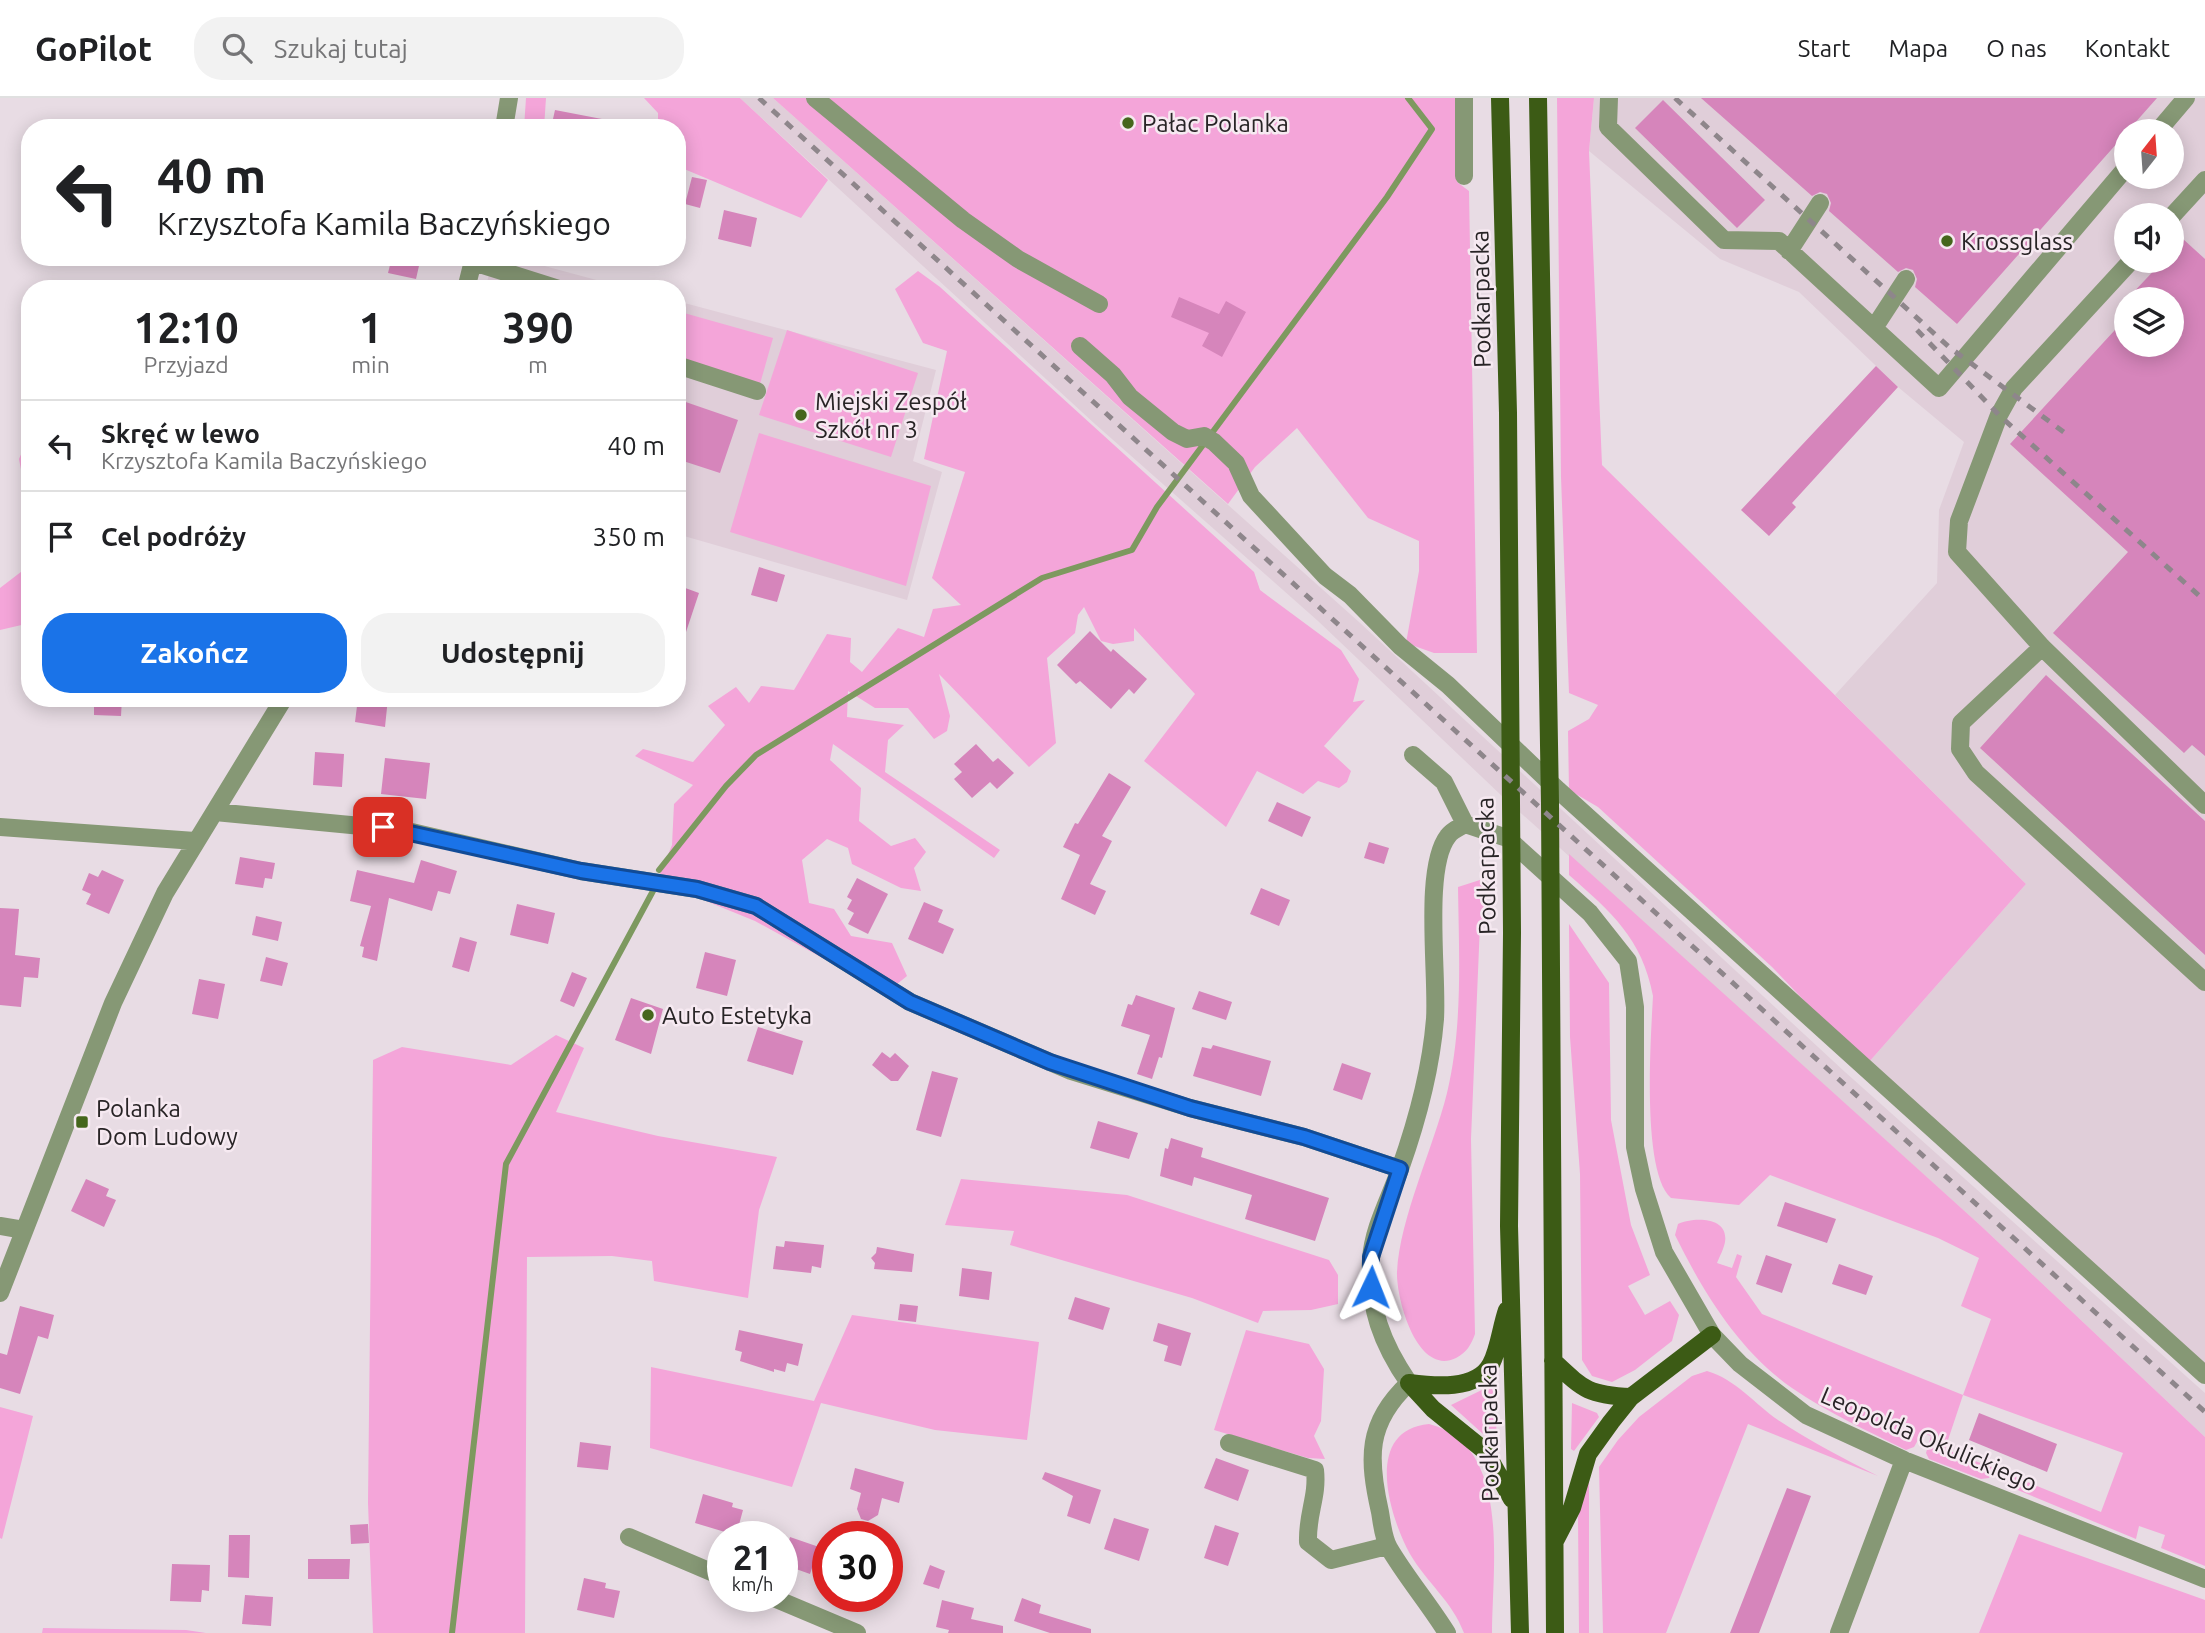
<!DOCTYPE html>
<html lang="pl">
<head>
<meta charset="utf-8">
<style>
	:root { --surface:#fff; --page:#f2f2f2; --text:#202124; --muted:#757577; --line:#e0e0e0; --accent:#1a73e8 }
	body { margin:0; font-family:Ubuntu,sans-serif; background:var(--page); color:var(--text); height:100vh; display:flex; flex-direction:column; font-size:26px; white-space:nowrap }
	* { box-sizing:border-box; margin:0 }
	p { font-size:23px; color:var(--muted) }
	.icon { flex:none; width:38px; height:38px; fill:none; stroke:currentColor; stroke-width:2; stroke-linecap:round; stroke-linejoin:round }
	.map { position:relative; flex:1; overflow:hidden }
	.side { position:absolute; left:21px; top:182px; width:665px; height:427px; display:flex; flex-direction:column; background:var(--surface); border-radius:28px; box-shadow:0 4px 18px #0003 }
	.side>* { flex:none }
	.banner { position:absolute; left:21px; top:21px; width:665px; height:147px; border-radius:28px; box-shadow:0 4px 18px #0003; background:#fff; color:var(--text); overflow:hidden }
	.needle { width:46px; rotate:17deg }
	.buttons { position:absolute; left:2114px; top:21px; display:grid; gap:14px }
	.buttons a { display:grid; place-items:center; width:70px; height:70px; border-radius:50%; background:var(--surface); box-shadow:0 4px 18px #0003; font-size:35px }
	.speed { position:absolute; left:707px; top:1423px; display:flex; gap:14px; font-size:35px; font-weight:700; text-align:center }
	.speed>* { display:grid; place-content:center; width:91px; height:91px; border-radius:50%; background:var(--surface); box-shadow:0 4px 18px #0003; line-height:1 }
	.speed small { font-size:18px; font-weight:400 }
	.speed .limit { border:10px solid #d22; background:#fff; color:#111 }
	.pin { position:absolute; display:grid; place-items:center; width:60px; height:60px; color:#fff; margin:-30px; border-radius:14px; box-shadow:0 4px 10px #0006 }
	.me { position:absolute; width:77px; margin:-38px; rotate:2deg; stroke-linejoin:round; filter:drop-shadow(0 0 5px #0008) }
	.turn { display:flex; align-items:center; gap:24px; height:147px; padding:0 21px; font-size:32px }
	.turn .icon { width:91px; height:91px; stroke-width:2.5 }
	.turn b { display:block; font-size:49px; line-height:60px }
	.eta { display:flex; justify-content:space-evenly; align-items:center; height:119px; text-align:center }
	.eta b { font-size:42px; font-weight:700; line-height:49px }
	.action { display:flex; gap:14px; margin-top:auto; padding:14px 21px }
	.action a { flex:1; height:80px; border-radius:28px; background:var(--accent); color:#fff; font-size:28px; font-weight:700; line-height:80px; text-align:center }
	.action a+a { background:var(--page); color:var(--text) }
	ul { padding:0; list-style:none }
	li { display:flex; align-items:center; gap:21px; height:91px; padding:0 21px; border-top:2px solid var(--line) }
	li div { flex:1 }
	li b { display:block; font-size:26px }
	li em { font-style:normal }
	header { display:flex; align-items:center; gap:42px; box-sizing:border-box; height:98px; padding:0 35px; background:var(--surface); border-bottom:2px solid var(--line) }
	header strong { font-size:33px }
	nav { display:flex; gap:38px; margin-inline-start:auto; font-size:24px }
	.search { width:490px; height:63px; background:var(--page); display:flex; align-items:center; gap:18px; box-sizing:border-box; padding:0 24px; border-radius:28px; color:var(--muted); font-size:26px }
	.map>svg:first-child { display:block }
</style>
</head>
<body>
<header>
<strong>GoPilot</strong>
<div class="search"><svg class="icon" aria-label="search" viewBox="0 0 24 24"><circle cx="10" cy="10" r="6"/><path d="M15 15l6 6"/></svg>Szukaj tutaj</div>
<nav><a>Start</a><a>Mapa</a><a>O nas</a><a>Kontakt</a></nav>
</header>
<div class="map">
<svg width="2205" height="1535" viewBox="0 0 2205 1535">
	<rect width="100%" height="100%" fill="#e8dce4"/>
	<path fill="#e0ced9" fill-rule="evenodd" d="M740,0H773L1359,524L1845,974L2205,1295V1339L1980,1127L1503,699L1318,523L1095,326Z
		M1594,0H2205V1268L1869,964L2026,786L1835,597L1937,485L1939,412L1964,344L1898,289L1799,194L1720,161L1589,53ZM2126,33H2172V79H2126ZM2126,117H2172V163H2126ZM2126,201H2172V247H2126Z
		M494,159H511L630,191H485Z
		M677,203L936,272L913,363L942,374L907,502L677,436Z"/>
	<path fill="#f4a5d9" d="M526,0H546L544,30H524Z
		M644,0H740L828,82L801,120L677,68V30H669L658,23V15Z
		M773,0H1458L1457,84L1469,93L1477,555H1434L1406,545L1419,473V443L1368,420L1297,330L1255,369L1228,406Z
		M1557,0H1594L1589,53L1602,367L2026,786L1869,964L1840,940L1772,869L1598,709L1569,692L1568,633L1589,621L1598,607L1569,595L1561,379Z
		M918,173L940,189L1254,474L1260,492L1341,552L1359,581L1353,604L1365,602L1324,648L1351,673L1347,684L1339,690L1318,683L1303,696L1257,673L1226,729L1144,663L1195,596L1134,530V543L1113,546L1101,543L1084,509L1078,517L1075,535L1047,560L1056,645L1029,669L939,576L950,618L947,633L934,641L908,610H875L848,593L847,619L904,627L888,642L885,674L1000,752L994,760L833,646L830,662L861,690L859,723L891,748L915,740L926,754L914,770L921,793L901,790L852,766L848,750L827,741L802,762L809,805L834,811L851,838L892,845L907,878L886,895L755,823L657,783L672,747L674,706L693,687L635,658L643,651L693,664L725,627L708,608L736,589L749,605L761,588L794,592L827,536L851,540L850,564L862,574L898,530L924,539L933,511L961,507L932,480L965,374L924,361L947,253L923,245L895,191Z
		M677,213L773,240L760,286L677,260Z
		M787,232L918,275L891,359L759,317Z
		M30,321V418L19,361L26,345Z
		M759,335L931,388L906,488L730,434Z
		M30,467V525L0,532V490Z
		M1569,756L1980,1127L2205,1339V1468L2161,1450L2165,1437L2139,1428L2136,1441L2008,1388L2010,1377L2101,1414L2123,1355L1963,1297L1945,1351L1993,1370L1989,1380L1981,1381L1929,1361L1926,1355L1931,1338L1922,1335L1914,1349L1906,1352C1868,1333 1828,1315 1792,1290C1739,1253 1703,1194 1675,1137L1678,1126C1693,1119 1729,1118 1725,1144C1724,1150 1720,1158 1717,1165L1732,1170L1737,1156L1742,1158L1736,1179L1762,1216L1963,1297L1991,1221L1961,1208L1979,1160L1938,1140L1770,1077L1739,1107L1671,1100C1641,1074 1651,938 1653,898C1642,840 1611,814 1569,777Z
		M1483,781L1484,824L1480,826L1471,1041L1475,1236C1471,1247 1467,1254 1456,1260C1417,1279 1396,1200 1397,1174C1400,1119 1433,1051 1447,995C1463,928 1459,857 1458,789Z
		M1569,826L1609,885L1611,1022L1631,1127L1650,1177L1628,1188L1645,1217L1670,1203L1679,1217L1672,1243L1635,1272L1612,1284L1592,1278L1582,1262L1580,1076L1570,939Z
		M556,937L584,950L556,1014L658,1038L777,1059L759,1112L748,1200L654,1183L652,1163L612,1158L527,1159L525,1535H373L368,1405L373,962L402,949L511,967Z
		M961,1081L1127,1097L1329,1162L1338,1177V1206L1311,1212L1263,1213L1258,1225L1192,1200L1010,1147L1014,1133L945,1127Z
		M852,1217L1039,1244L1027,1342L935,1332L821,1305L792,1389L650,1350L651,1269L814,1303Z
		M1246,1232L1309,1246L1324,1271L1321,1323L1314,1338L1325,1361L1308,1360L1214,1332Z
		M1707,1273C1735,1281 1755,1306 1778,1322C1810,1343 1844,1361 1878,1378L1748,1326L1666,1535H1603L1599,1369L1618,1342L1639,1319L1692,1278Z
		M1494,1286L1497,1342L1493,1345L1451,1307Z
		M1572,1305L1597,1315L1599,1319L1574,1353L1571,1351Z
		M0,1309L33,1318L2,1441L0,1440Z
		M1429,1326C1512,1347 1492,1469 1492,1535H1464C1452,1503 1427,1485 1410,1456C1389,1418 1363,1332 1429,1326Z
		M1589,1375V1535H1579L1578,1419Z
		M2019,1436L2205,1502V1535H1979Z
		M43,1530L186,1532L206,1535H42Z"/>
	<g fill="none" stroke-linecap="round" stroke-linejoin="round">
		<path stroke="#7d995f" stroke-width="6" d="M659,772L726,688L756,657L1042,480L1132,452L1157,409L1387,99L1432,31L1408,0
			M452,1535L506,1066L653,793"/>
	</g>
	<path fill="#d685bb" d="M1701,0H2157L1957,226L1915,189L1917,181L1913,172L1906,170L1898,174L1829,113L1831,105L1827,96L1820,94L1812,98Z
		M1663,2L1765,102L1737,130L1635,30Z
		M555,12L607,22L606,30H551Z
		M692,79L707,82L700,110L685,106Z
		M724,112L757,120L751,149L718,141Z
		M2183,141L2205,161V658L2192,647L2184,655L2053,535L2128,454L2010,346L2126,220V247H2172V201H2127L2163,163H2172V153Z
		M392,159H421L416,181L388,175Z
		M1179,199L1219,216L1226,203L1246,214L1222,259L1202,248L1209,235L1171,219Z
		M1876,268L1898,289L1792,405L1796,409L1769,438L1741,412Z
		M677,301L738,322L720,375L677,361Z
		M759,469L785,477L777,504L751,497Z
		M677,487L699,495L681,549H677Z
		M1090,533L1111,554L1113,551L1147,581L1134,596L1129,591L1111,611L1080,583L1076,586L1057,567Z
		M2046,577L2205,723V857L1980,650Z
		M94,600H122L121,618L94,617Z
		M358,600H388L385,629L355,624Z
		M976,646L993,664L998,660L1014,675L997,691L990,684L972,700L954,681L962,674L954,666Z
		M315,654L344,656L342,689L313,687Z
		M385,660L430,665L426,701L381,696Z
		M1109,675L1131,689L1102,738L1112,743L1090,786L1106,793L1095,817L1061,801L1080,757L1063,749L1075,725L1078,726Z
		M1277,704L1311,719L1302,739L1268,723Z
		M1369,744L1389,750L1384,766L1364,760Z
		M240,759L275,765L272,781L265,780L263,790L235,786Z
		M421,762L457,773L450,796L438,793L432,813L389,800L377,863L362,859L364,849L360,848L371,808L350,803L357,772L414,785Z
		M102,772L124,782L109,816L86,806L91,796L82,792L89,775L98,779Z
		M857,780L888,796L868,836L848,826L854,815L847,811L852,802L847,799Z
		M1261,790L1290,802L1279,828L1250,816Z
		M924,804L943,812L938,824L954,831L943,856L908,841Z
		M517,806L555,815L548,846L510,837Z
		M0,810L19,811L15,857L40,860L38,880L24,879L21,909L0,907Z
		M256,818L282,824L278,843L252,837Z
		M460,839L477,844L469,874L452,869Z
		M705,854L736,862L727,898L696,890Z
		M266,859L288,865L282,888L260,883Z
		M572,874L587,880L574,909L560,903Z
		M199,881L225,886L218,921L192,916Z
		M1199,893L1232,904L1226,922L1192,911Z
		M1136,897L1175,910L1162,960L1159,959L1152,981L1137,976L1150,937L1121,928L1128,906L1132,907Z
		M631,900L663,911L651,956L615,942Z
		M758,929L803,943L793,977L747,963Z
		M1213,947L1271,963L1261,998L1193,978L1202,949L1211,951Z
		M882,954L890,960L895,955L909,968L898,983H891L872,967Z
		M1342,965L1371,975L1362,1002L1333,992Z
		M932,973L958,980L941,1039L916,1032Z
		M1098,1023L1138,1035L1129,1061L1090,1050Z
		M1171,1040L1203,1050L1201,1059L1329,1100L1315,1143L1245,1121L1252,1097L1194,1079L1192,1088L1160,1078L1165,1050L1168,1051Z
		M86,1081L109,1091L106,1098L116,1102L104,1129L71,1113Z
		M1785,1104L1836,1121L1827,1145L1777,1128Z
		M785,1143L824,1147L821,1170L812,1168L811,1175L773,1171L776,1148L784,1149Z
		M877,1149L914,1156L912,1174L874,1171L875,1165L871,1160L876,1155Z
		M1766,1157L1792,1166L1782,1195L1756,1186Z
		M1839,1166L1873,1178L1866,1197L1832,1186Z
		M962,1170L992,1174L989,1202L959,1198Z
		M1075,1199L1110,1210L1103,1232L1068,1221Z
		M900,1206L918,1208L916,1224L898,1222Z
		M20,1208L54,1217L48,1241L38,1238L20,1296L0,1290V1255L7,1257Z
		M1158,1225L1191,1235L1181,1268L1164,1263L1168,1248L1153,1243Z
		M739,1232L803,1246L798,1268L787,1265L785,1274L774,1271V1274L740,1263L742,1254L735,1252Z
		M1979,1315L2057,1346L2047,1374L1969,1342Z
		M580,1344L611,1348L608,1372L577,1369Z
		M1216,1360L1249,1372L1238,1403L1204,1390Z
		M855,1370L904,1384L899,1405L882,1400L878,1417L868,1423L861,1421L857,1411L861,1395L850,1391Z
		M1045,1374L1101,1392L1090,1426L1067,1418L1073,1398L1042,1381Z
		M1787,1390L1811,1398L1759,1535H1730Z
		M703,1396L733,1405L732,1409L743,1412L737,1434L726,1431L725,1434L695,1425Z
		M1114,1420L1149,1431L1139,1463L1104,1451Z
		M368,1426L369,1445L351,1446L350,1427Z
		M1215,1427L1239,1435L1228,1468L1204,1460Z
		M229,1437H250L249,1480L228,1479Z
		M790,1439L819,1449L810,1476L782,1466Z
		M308,1461H350L349,1481H308Z
		M172,1466L210,1467L209,1493L202,1492L201,1504L170,1503Z
		M930,1467L945,1473L939,1491L923,1486Z
		M584,1480L606,1485L605,1490L620,1493L614,1520L577,1512Z
		M245,1497L273,1499L271,1528L242,1526Z
		M1022,1500L1041,1507L1039,1515L1091,1531V1535H1050L1014,1523Z
		M942,1502L974,1510L971,1521L1003,1528V1535H948L949,1532L936,1529Z"/>
	<g fill="none" stroke-linecap="round" stroke-linejoin="round">
		<path stroke="#869875" stroke-width="18" d="M815,0L963,122L1018,161L1099,206
			M1464,0V78
			M1609,0L1608,29L1724,142L1779,143L1939,290L2126,70
			M504,30L509,0
			M2158,33L2186,0
			M2172,118L2205,82
			M1789,153L1820,105
			M2131,163L2014,290L1999,317L1959,423L1957,454L2042,549L2205,707
			M473,164L559,191
			M466,191L474,159
			M1874,230L1906,181
			M1080,248L1113,277L1130,299L1173,334L1187,341L1204,338L1214,344L1236,365L1251,398L1325,478L1350,497L1400,548L1448,587L1558,692L2205,1277
			M677,267L757,293
			M2042,549L1961,625L1960,651L1976,675L2205,884
			M1413,657L1444,684L1465,726
			M215,714L403,732L581,773L697,791L756,808L910,904L1071,973L1190,1010L1304,1039L1400,1071
			M0,729L195,743
			M0,1128L24,1132
			M0,1195L113,905L165,795L284,600
			M1229,1345L1315,1372C1318,1399 1307,1415 1308,1444L1331,1462L1387,1448
			M629,1439L723,1479
			M769,1498L857,1535
			M1447,1535C1429,1506 1406,1479 1389,1450C1383,1440 1382,1425 1380,1414C1368,1361 1366,1325 1409,1285C1382,1246 1368,1209 1371,1161C1373,1130 1390,1100 1400,1071C1417,1023 1431,971 1435,921C1438,877 1423,770 1448,738C1451,733 1460,729 1465,726L1507,740L1590,815L1628,863L1635,909V1049L1644,1091L1664,1154L1712,1237L1740,1266L1806,1317L1904,1362L2205,1481
			M1839,1535L1904,1362"/>
		<path stroke="#3c5b15" stroke-width="18" d="M1500,0L1508,315L1512,835L1509,1128L1520,1535
			M1538,0L1550,705L1555,1535
			M1553,1263C1584,1292 1588,1297 1631,1299
			M1409,1285C1433,1288 1477,1293 1491,1266C1499,1251 1501,1229 1507,1212
			M1409,1285L1433,1311L1485,1353L1512,1401
			M1555,1443L1572,1410L1588,1356L1611,1324L1631,1299L1712,1237"/>
		<path stroke="#8e868b" stroke-width="5" stroke-dasharray="9 9" stroke-linecap="butt" d="M759,0L2205,1314
			M1675,0L1949,249L2065,335
			M1917,232L1999,317L2205,503"/>
	</g>
	<g fill="none" stroke-linecap="round" stroke-linejoin="round">
		<g stroke="#114b97" stroke-width="18">
			<path id="route" d="M383,729L581,773L697,791L756,808L910,904L1050,964L1190,1010L1304,1039L1400,1071L1371,1159V1189"/>
		</g>
		<use href="#route" stroke="#1a73e8" stroke-width="12"/>
	</g>
	<g fill="#45661c" stroke="#f6e9f1" stroke-width="2.5">
		<circle cx="1128" cy="25" r="7"/>
		<circle cx="1947" cy="143" r="7"/>
		<circle cx="801" cy="317" r="7"/>
		<circle cx="648" cy="917" r="7"/>
		<rect x="75" y="1017" width="14" height="14" rx="3.5"/>
	</g>
	<g text-anchor="middle" dominant-baseline="central" stroke-width="5" stroke-linejoin="round" paint-order="stroke">
		<g font-size="24" fill="#282426" stroke="#f6e9f1" text-anchor="start">
			<text x="1142" y="25">Pałac Polanka</text>
			<text x="1961" y="143">Krossglass</text>
			<text x="815" y="303">Miejski Zespół<tspan x="815" dy="28">Szkół nr 3</tspan></text>
			<text x="662" y="917">Auto Estetyka</text>
			<text x="96" y="1010">Polanka<tspan x="96" dy="28">Dom Ludowy</tspan></text>
		</g>
		<g font-size="24" fill="#282426" stroke="#f6e9f1">
			<text transform="translate(1481 201) rotate(-91)">Podkarpacka</text>
			<text transform="translate(1486 768) rotate(-91)">Podkarpacka</text>
			<text transform="translate(1489 1335) rotate(-91)">Podkarpacka</text>
			<text transform="translate(1929 1341) rotate(23)">Leopolda Okulickiego</text>
		</g>
	</g>
</svg>
<div class="buttons">
<a><svg class="needle" viewBox="-14 -14 28 28"><path d="M0-13l5 13h-10z" fill="#e53935"/><path d="M0 13l5-13h-10z" fill="#757577"/></svg></a>
<a><svg class="icon" aria-label="sound" viewBox="0 0 24 24"><path d="M4 9h4l5-4v14l-5-4H4zM17 9q2 3 0 6"/></svg></a>
<a><svg class="icon" aria-label="layers" viewBox="0 0 24 24"><path d="M12 4l9 5-9 5-9-5zM3 14l9 5 9-5"/></svg></a>
</div>
<div class="speed"><div>21<small>km/h</small></div><div class="limit">30</div></div>
<div class="pin" style="left:383px;top:729px;background:#d93025"><svg class="icon" aria-label="arrive" viewBox="0 0 24 24"><path d="M6 21V4h12l-3 4 3 4H6"/></svg></div>
<svg class="me" style="left:1371px;top:1189px" viewBox="-20 -20 40 40"><path d="M0-17L14 15 0 8-14 15z" fill="#1a73e8" stroke="#fff" stroke-width="4"/></svg>
<div class="banner">
<div class="turn"><svg class="icon" aria-label="left" viewBox="0 0 24 24"><path d="M17 20v-9H6M10 6l-5 5 5 5"/></svg><div><b>40 m</b>Krzysztofa Kamila Baczyńskiego</div></div>
</div>
<section class="side">
<div class="eta">
<div><b>12:10</b><p>Przyjazd</p></div>
<div><b>1</b><p>min</p></div>
<div><b>390</b><p>m</p></div>
</div>
<ul>
<li><svg class="icon" aria-label="left" viewBox="0 0 24 24"><path d="M17 20v-9H6M10 6l-5 5 5 5"/></svg><div><b>Skręć w lewo</b><p>Krzysztofa Kamila Baczyńskiego</p></div><em>40 m</em></li>
<li><svg class="icon" aria-label="arrive" viewBox="0 0 24 24"><path d="M6 21V4h12l-3 4 3 4H6"/></svg><div><b>Cel podróży</b></div><em>350 m</em></li>
</ul>
<div class="action"><a>Zakończ</a><a>Udostępnij</a></div>
</section>
</div>
</body>
</html>
